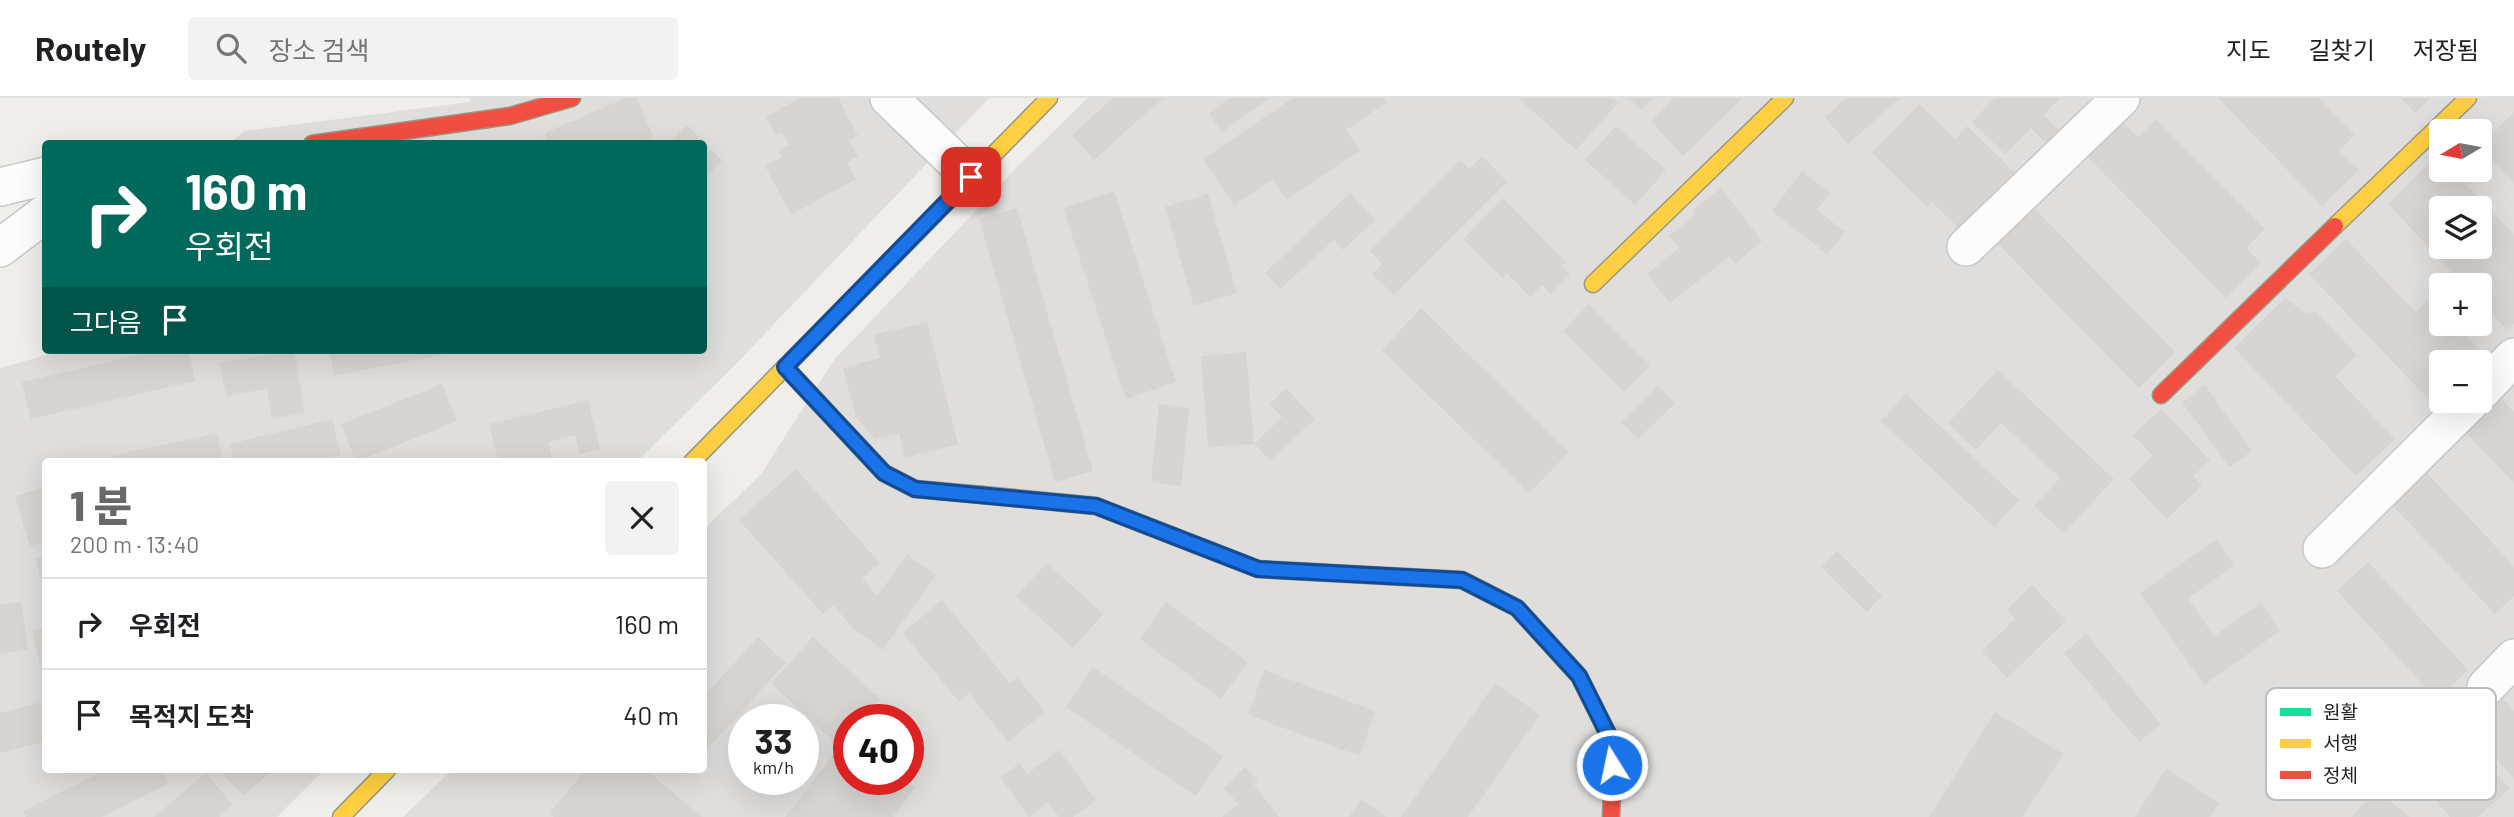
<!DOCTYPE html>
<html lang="ko">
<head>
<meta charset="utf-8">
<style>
	:root { --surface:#fff; --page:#f2f2f2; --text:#202124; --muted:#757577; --line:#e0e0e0; --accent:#6a6968 }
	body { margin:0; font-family:Barlow,"Noto Sans KR",sans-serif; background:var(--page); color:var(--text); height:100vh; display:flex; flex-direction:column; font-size:26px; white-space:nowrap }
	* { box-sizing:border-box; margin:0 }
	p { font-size:23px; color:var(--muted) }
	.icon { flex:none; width:38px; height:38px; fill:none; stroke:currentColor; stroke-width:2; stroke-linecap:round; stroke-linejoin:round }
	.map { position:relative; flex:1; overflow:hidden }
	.panel { position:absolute; left:42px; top:360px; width:665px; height:315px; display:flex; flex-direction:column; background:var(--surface); border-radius:7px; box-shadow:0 7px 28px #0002 }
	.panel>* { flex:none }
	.guide { position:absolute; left:42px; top:42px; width:665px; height:214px; border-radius:7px; box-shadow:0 7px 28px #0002; background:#00695c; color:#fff; overflow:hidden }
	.needle { width:46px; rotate:260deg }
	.tools { position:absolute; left:2429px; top:21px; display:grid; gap:14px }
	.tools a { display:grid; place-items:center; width:63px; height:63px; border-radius:7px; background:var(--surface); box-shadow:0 7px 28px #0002; font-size:35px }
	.speed { position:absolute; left:728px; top:606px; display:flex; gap:14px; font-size:35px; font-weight:700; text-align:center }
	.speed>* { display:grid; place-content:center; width:91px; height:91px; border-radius:50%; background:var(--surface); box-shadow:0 7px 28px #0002; line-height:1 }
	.speed small { font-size:18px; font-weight:400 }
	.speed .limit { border:10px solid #d22; background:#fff; color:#111 }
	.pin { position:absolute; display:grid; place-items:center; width:60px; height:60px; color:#fff; margin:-30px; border-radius:14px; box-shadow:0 4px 10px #0006 }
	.me { position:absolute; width:77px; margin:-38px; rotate:350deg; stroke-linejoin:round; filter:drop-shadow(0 0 5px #0008) }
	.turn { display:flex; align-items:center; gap:24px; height:147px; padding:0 28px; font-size:32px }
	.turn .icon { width:91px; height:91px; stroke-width:2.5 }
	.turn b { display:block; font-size:49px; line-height:60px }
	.then { display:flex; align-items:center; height:66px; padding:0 28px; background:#0003; gap:14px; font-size:26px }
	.round { display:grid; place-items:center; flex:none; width:74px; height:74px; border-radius:7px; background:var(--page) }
	.overview { display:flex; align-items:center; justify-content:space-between; height:119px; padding:0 28px }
	h1 { font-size:42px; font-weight:800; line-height:52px; color:var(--accent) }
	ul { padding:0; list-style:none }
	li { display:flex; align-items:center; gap:21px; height:91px; padding:0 28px; border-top:2px solid var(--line) }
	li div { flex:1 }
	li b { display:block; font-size:26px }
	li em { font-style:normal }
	header { display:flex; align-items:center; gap:42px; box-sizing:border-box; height:98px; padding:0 35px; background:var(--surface); border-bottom:2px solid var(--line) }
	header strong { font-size:33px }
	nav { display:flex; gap:38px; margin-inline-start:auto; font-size:24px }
	.search { width:490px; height:63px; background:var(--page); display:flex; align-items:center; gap:18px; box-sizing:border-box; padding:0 24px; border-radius:7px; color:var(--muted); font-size:26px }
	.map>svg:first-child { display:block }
</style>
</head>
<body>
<header>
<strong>Routely</strong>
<div class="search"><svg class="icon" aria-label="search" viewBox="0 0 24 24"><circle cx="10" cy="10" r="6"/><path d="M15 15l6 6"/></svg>장소 검색</div>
<nav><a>지도</a><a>길찾기</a><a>저장됨</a></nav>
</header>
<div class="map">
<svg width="2514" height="719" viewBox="0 0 2514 719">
	<rect width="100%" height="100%" fill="#f0eeeb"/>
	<path fill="#dfdedc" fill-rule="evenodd" d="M470,0H989L735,267L636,364H46V672H324L277,719H0V270L64,252H704V46L230,45L245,33L470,4Z
		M1088,0H2514V719H403L452,672H704V431L761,376L834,262L1019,67ZM2441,33H2480V72H2441ZM2441,110H2480V149H2441ZM2441,187H2480V226H2441ZM2441,264H2480V303H2441ZM744,621H803V681H744ZM849,621H908V681H849Z"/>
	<path fill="#d7d4d2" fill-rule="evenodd" d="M626,0H637L653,39L637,46H549L545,35Z
		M800,0H838L858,38L849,43L858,59L847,64L856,81L791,117L765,68L782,59L779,52L789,47L782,34L776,37L766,19Z
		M1113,0H1163L1094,62L1072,37Z
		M1230,0H1269L1222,34L1209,16Z
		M1293,0H1383L1387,4L1346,32L1360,52L1286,102L1273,81L1234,107L1203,61Z
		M1518,0H1613L1618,5L1576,52Z
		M1629,0H1653L1642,12Z
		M1674,0H1743L1683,58L1651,23Z
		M1846,0H1900L1848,46L1825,19Z
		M1995,0H2060L2043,17L2059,32L2046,45L2031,30L2005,56L1972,24Z
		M2218,0H2319L2355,37L2339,53L2359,72L2322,108Z
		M2401,0H2431L2415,15Z
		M1919,6L1955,41L1967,28L2015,75L1961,132L1932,104L1927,109L1872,55Z
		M2514,14V84L2480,48Z
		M2156,21L2265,131L2246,150L2261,165L2226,200L2087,58L2122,23L2138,39Z
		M687,27L722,63L704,81V46H668Z
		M1616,28L1666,72L1635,107L1585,62Z
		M2438,57L2441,60V72H2452L2514,137V225L2507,232L2480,203V187H2465L2388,106ZM2441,110H2480V149H2441Z
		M1482,58L1507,84L1394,197L1372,176L1382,166L1370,153L1460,63L1469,71Z
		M1802,73L1830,95L1817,112L1845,134L1827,156L1772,113Z
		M1721,90L1762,143L1735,166L1730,158L1670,205L1647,176L1679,150L1669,138L1696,116L1693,112Z
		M1114,93L1176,284L1126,301L1063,110Z
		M1350,95L1375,122L1343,152L1334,142L1280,191L1265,175Z
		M1208,96L1237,195L1194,208L1165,109Z
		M1503,100L1566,164L1562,168L1570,177L1551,196L1542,187L1530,199L1507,175L1503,180L1463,141Z
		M2031,107L2175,254L2139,290L1995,143Z
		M1017,110L1093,373L1055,384L979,121Z
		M2346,141L2415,214L2430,200L2441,211V226H2455L2485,257L2478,264H2441V300L2434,307L2309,176Z
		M2285,200L2305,215L2316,214L2357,257L2335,278L2395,341L2356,378L2234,250Z
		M1589,206L1650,267L1624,294L1563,233Z
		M1421,210L1569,354L1529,395L1382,252Z
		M927,224L958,346L905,360L899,335L875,341L856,319L843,270L880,260L874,237Z
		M161,252H188L195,283L31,321L22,284Z
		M294,252L305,315L272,321L267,291L226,298L220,265Z
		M329,252H460V253L334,278Z
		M1246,254L1254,346L1208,349L1201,258Z
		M1998,272L2114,381L2064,435L2034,408L2060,380L2001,325L1976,352L1948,325Z
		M442,286L457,323L356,364L341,326Z
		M2205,287L2252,353L2229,369L2182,304Z
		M1658,288L1675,305L1638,341L1621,324Z
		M1286,290L1315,321L1270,363L1254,346L1282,319L1270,306Z
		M1906,296L2019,402L1994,429L1881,323Z
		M2501,300L2514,314V385L2465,334Z
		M588,302L600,351L580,356L575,337L548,344L553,364H499L489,326Z
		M1159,306L1189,310L1181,388L1151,384Z
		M2161,311L2210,362L2193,378L2202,387L2167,421L2129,381L2153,358L2133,337Z
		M332,321L341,357L311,364H234L230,346Z
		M217,335L223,364H113L111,358Z
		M796,371L880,465L862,480L877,498L907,457L936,477L883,552L854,531L833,507L823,516L739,422Z
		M2427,375L2514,468V498L2495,516L2393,408Z
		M46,389V444L30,448L15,398Z
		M2217,441L2234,468L2188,500L2214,538L2261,505L2280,533L2204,587L2140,495Z
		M1837,453L1882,498L1867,514L1821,469Z
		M46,458V490L43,491L36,460Z
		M2368,464L2468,572L2437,602L2337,493Z
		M1047,465L1103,516L1073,550L1016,498Z
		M2032,487L2066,523L2007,580L1982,553L2015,521L2007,512Z
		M942,502L1010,585L1017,579L1045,614L1008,644L969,595L959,604L903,535Z
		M21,504L28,551L0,556V507Z
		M1166,504L1248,564L1221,601L1140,541Z
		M46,529V574L42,575L32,532Z
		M2086,536L2161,626L2139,644L2064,555Z
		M758,539L786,565L706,652L704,650V598Z
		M813,539L880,601L861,621H849V634L837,647L771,585Z
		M1093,569L1223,658L1196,698L1066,609Z
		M1264,572L1375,613L1360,658L1248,617Z
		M1495,585L1540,617L1468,719H1401Z
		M2503,601L2514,613V681L2471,632Z
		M46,603V643L0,655V615Z
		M1995,614L2063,656L2023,719H1929Z
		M849,637V681H903L915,690L893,719H785Z
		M2467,641L2510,691L2477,719H2450L2419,683Z
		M1059,652L1096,702L1073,719H1059L1048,704L1029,719L1000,679L1020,665L1027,676Z
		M1245,669L1258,683L1254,687L1279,719H1222L1239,706L1224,691Z
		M2166,671L2219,705L2210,719H2135Z
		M105,672H163L169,685L102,719H26L23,713Z
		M220,672H273L243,698Z
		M585,672H646L702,719H554L550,715Z
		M206,675L233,707L219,719H154Z
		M2376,691L2409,719H2352Z
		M1361,701L1387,719H1349Z"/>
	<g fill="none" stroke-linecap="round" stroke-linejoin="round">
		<g stroke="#c9c8c7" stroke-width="40">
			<path id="street" d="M889,0L971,79
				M0,89L46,78
				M1966,149L2121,0
				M0,150L46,115
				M2480,294L2514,259
				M2322,451L2471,303
				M2486,589L2514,560"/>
		</g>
		<g stroke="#999a82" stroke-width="19">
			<path id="fast" d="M983,397L1096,408L1258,471L1462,482L1517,510L1579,578L1594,608"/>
		</g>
		<g stroke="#999a82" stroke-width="19">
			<path id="slow" d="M2335,128L2468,0
				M1593,186L1785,0
				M692,364L1049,0
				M341,719L387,672"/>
		</g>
		<g stroke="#999a82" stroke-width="19">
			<path id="jam" d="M312,46L510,18L572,0
				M785,269L884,375L915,391L983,397
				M2161,297L2335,128
				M1594,608L1614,648L1611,719"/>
		</g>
		<use href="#street" stroke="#fdfcfc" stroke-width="37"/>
		<use href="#fast" stroke="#16e098" stroke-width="16"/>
		<use href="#slow" stroke="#ffcf43" stroke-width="16"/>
		<use href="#jam" stroke="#f24e42" stroke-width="16"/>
	</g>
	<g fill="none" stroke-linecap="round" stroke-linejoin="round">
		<g stroke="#114b97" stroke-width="18">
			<path id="route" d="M971,79L785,269L884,375L915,391L1096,408L1258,471L1462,482L1517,510L1579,578L1614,648L1612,667"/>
		</g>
		<use href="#route" stroke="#1a73e8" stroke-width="12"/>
	</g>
	<rect x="2266" y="590" width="230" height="112" rx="10" fill="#fff" stroke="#bdbdbd" stroke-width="2"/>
	<rect x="2280" y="610" width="31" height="8" fill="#16e098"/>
	<rect x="2280" y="641" width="31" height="9" fill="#ffcf43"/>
	<rect x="2280" y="673" width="31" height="8" fill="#f24e42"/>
	<g font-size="19" fill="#222">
		<text x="2323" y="621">원활</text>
		<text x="2323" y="652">서행</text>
		<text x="2323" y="684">정체</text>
	</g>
</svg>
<div class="tools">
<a><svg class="needle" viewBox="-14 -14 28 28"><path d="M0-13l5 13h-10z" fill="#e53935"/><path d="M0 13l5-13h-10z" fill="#757577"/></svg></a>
<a><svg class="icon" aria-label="layers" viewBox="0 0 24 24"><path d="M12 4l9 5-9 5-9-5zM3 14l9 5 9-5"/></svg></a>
<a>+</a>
<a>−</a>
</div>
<div class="speed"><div>33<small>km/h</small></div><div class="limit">40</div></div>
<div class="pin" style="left:971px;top:79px;background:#d93025"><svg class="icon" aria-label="arrive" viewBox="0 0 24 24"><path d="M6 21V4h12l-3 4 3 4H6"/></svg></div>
<svg class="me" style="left:1612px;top:667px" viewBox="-20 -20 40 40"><circle r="17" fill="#1a73e8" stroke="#fff" stroke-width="3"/><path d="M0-11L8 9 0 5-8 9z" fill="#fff"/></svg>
<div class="guide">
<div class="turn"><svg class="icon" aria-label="right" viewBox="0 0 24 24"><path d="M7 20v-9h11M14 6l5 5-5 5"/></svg><div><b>160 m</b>우회전</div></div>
<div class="then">그다음<svg class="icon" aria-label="arrive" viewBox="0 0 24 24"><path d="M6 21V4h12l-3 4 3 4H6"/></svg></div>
</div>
<section class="panel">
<div class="overview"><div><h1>1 분</h1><p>200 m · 13:40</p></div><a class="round"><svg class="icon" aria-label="close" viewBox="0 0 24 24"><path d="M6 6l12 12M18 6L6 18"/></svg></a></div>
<ul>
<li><svg class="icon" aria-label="right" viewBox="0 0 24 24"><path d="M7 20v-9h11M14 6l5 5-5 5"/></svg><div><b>우회전</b></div><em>160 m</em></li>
<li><svg class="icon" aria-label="arrive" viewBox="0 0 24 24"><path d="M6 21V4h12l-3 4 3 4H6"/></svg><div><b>목적지 도착</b></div><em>40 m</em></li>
</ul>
</section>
</div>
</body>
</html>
